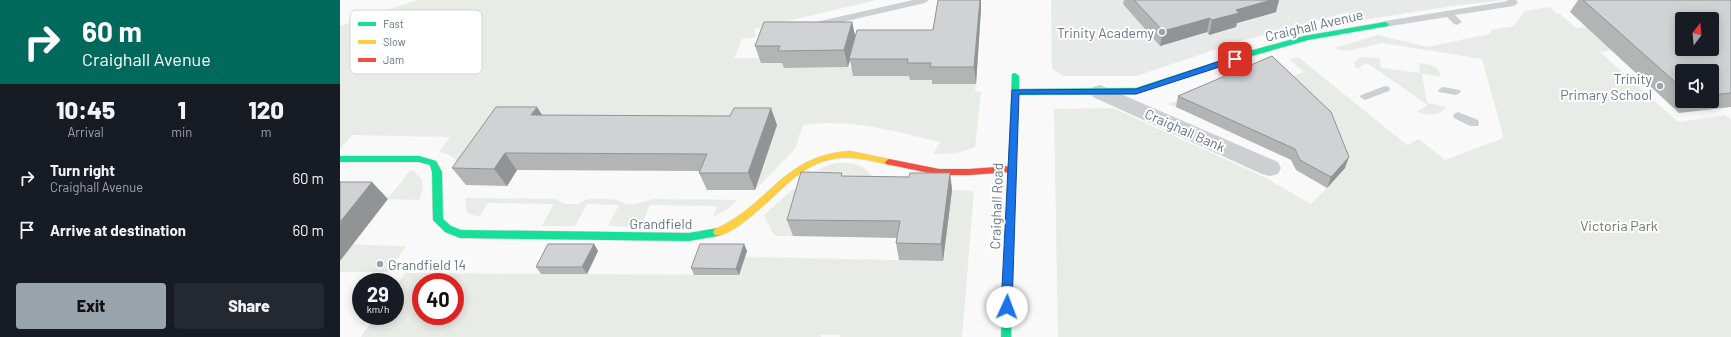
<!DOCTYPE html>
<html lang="en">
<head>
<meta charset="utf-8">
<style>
	:root { --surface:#171b24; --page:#242831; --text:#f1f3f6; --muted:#9ea1a6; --accent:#99a4ac }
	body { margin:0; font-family:Barlow,sans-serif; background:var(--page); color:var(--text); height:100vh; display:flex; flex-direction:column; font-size:15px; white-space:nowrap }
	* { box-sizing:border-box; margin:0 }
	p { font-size:13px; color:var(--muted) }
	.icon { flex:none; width:22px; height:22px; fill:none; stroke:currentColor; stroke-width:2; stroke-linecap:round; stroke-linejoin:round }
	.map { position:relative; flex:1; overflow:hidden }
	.sheet { display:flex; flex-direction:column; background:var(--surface); width:340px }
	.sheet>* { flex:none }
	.banner { background:#00695c; color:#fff; overflow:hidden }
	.needle { width:26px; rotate:16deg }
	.controls { position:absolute; left:1335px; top:12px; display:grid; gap:8px }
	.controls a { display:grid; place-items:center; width:44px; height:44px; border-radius:4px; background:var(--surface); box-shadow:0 2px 10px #0003; font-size:20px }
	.speed { position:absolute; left:12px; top:273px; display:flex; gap:8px; font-size:20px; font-weight:700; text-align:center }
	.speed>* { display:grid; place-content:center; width:52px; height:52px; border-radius:50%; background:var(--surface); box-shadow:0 2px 10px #0003; line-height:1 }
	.speed small { font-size:10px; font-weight:400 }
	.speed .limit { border:6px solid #d22; background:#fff; color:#111 }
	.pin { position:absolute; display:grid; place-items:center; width:34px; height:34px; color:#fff; margin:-17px; border-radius:8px; box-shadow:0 2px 6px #0006 }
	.me { position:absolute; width:44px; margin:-22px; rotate:2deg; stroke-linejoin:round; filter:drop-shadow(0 0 3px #0008) }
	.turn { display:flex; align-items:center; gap:14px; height:84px; padding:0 16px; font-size:18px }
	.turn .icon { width:52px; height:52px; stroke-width:2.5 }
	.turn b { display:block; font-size:28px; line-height:34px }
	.eta { display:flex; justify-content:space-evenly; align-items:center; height:68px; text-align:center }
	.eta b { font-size:24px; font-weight:800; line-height:28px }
	.button { display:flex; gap:8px; margin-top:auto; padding:8px 16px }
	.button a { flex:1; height:46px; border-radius:4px; background:var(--accent); color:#111; font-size:16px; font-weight:800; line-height:46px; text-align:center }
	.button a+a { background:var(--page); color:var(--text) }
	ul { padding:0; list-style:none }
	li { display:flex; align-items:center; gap:12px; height:52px; padding:0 16px }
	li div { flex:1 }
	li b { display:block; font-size:15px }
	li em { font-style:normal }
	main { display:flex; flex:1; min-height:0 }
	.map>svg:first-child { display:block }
</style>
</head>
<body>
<main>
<section class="sheet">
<div class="banner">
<div class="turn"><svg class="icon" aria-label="right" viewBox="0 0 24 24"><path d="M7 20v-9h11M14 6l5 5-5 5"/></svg><div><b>60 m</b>Craighall Avenue</div></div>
</div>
<div class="eta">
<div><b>10:45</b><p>Arrival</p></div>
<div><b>1</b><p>min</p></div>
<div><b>120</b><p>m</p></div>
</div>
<ul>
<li><svg class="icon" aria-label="right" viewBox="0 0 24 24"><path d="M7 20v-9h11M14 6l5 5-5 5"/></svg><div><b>Turn right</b><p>Craighall Avenue</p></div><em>60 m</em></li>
<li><svg class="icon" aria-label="arrive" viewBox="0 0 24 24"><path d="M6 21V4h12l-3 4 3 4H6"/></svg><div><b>Arrive at destination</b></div><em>60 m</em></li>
</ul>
<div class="button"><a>Exit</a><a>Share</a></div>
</section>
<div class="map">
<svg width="1391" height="337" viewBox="0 0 1391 337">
	<rect width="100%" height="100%" fill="#f9f9f9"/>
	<path fill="#e8e9e9" d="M711,0H1167L1112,6L1017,21L1008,12L901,41L796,76H724L712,69Z"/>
	<path fill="#e8ebe6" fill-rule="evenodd" d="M77,0H537L414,29L416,37L402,39L394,58H423L421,63H445L444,68L515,67L514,76H570L593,80V84H636L635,91L641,92L635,147L617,153L593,154L600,142C553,131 512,118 463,125L455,149L415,190L437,125L168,124L126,185C120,168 120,156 99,152L110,137L12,135L0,149V26Z
		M1209,7L1217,14H1220L1236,28L1252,27L1307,46L1260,52L1338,122L1385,115L1391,120V337H718L714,109L773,108L924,177L971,204L1000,174L828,104L914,72L953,76L964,72L950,60L958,57L1067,145L1079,139L1105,160L1161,139L1163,135L1142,59L1042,43L1007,51L996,49L994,48L1038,35L1087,47L1150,34L1151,30L1174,26L1185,11Z
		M1021,57L1039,58L1041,68L1080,73L1079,63C1089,64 1099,65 1101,77L1082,74L1087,103L1106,107C1100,116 1087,117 1077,111L1088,105L1027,63L1016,69L1014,62Z
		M496,163C510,162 523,164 532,176L471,175L483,167Z
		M70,170L74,171L82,179L83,189L79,200L48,199Z
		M453,189H467L453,236H436L432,232L424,215Z
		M612,190L634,191L622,337H500V335H481V337H21L35,316H55V287L65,273L398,275L405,257L603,261ZM81,282H115V316H81Z
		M125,198L217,199L224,204H237L247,199H273L287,204H296L312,199L397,200L389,208L373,217L377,206L310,205L300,227L268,226L279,205L247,204L235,226H202L214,204L148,203L139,217L127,213Z
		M0,244L66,246L47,272H0Z"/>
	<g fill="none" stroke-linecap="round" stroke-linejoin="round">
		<g stroke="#d5d6d7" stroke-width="1">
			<path id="fast" d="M1045,22L1049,24L1048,26L968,40L912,56L796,94L678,95L671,337H661L672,74L675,73L679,76V89L796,88L906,52L964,36Z
				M0,156H79L96,161L102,172L103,219L111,226L121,230L349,233L378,228L381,229L383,232L381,235L378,236L349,241L120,238L105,232L93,220L92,172L90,165L79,162H0Z"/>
		</g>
		<g stroke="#d5d6d7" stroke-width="1">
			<path id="slow" d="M510,151L549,159L553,162L549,165C528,160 507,154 485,161C474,164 463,171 453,179C439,190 392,240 375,235L373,232L375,229C429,206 442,155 510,151Z"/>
		</g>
		<g stroke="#d5d6d7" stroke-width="1">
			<path id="jam" d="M549,159L599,169H629L671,166L676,169L671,172L629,175H599L546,164L545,162Z"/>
		</g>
		<path fill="#cecfd0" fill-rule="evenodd" d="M573,0H589L585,3L476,28L471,25L476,22Z
			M1167,0H1176L1178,3L1174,6L1115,15L1122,22L1117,25L1114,24L1107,17L1045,27L1040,24L1045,21L1168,1Z
			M1045,86L1049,87L1050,89L1049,91L1025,100L1020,97L1021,95Z
			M1103,87L1120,90L1121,92L1116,95L1099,92L1098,90Z
			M1118,112L1138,120L1139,123L1138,126H1130L1114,118L1113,116L1114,114Z"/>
		<path fill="#cecfd0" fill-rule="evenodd" d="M760,85L938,162L941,168L938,174L930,176L922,174L753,97L750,92L753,87Z"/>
		<use href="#fast" fill="#16e098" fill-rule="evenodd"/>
		<use href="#slow" fill="#ffcf43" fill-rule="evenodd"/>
		<use href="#jam" fill="#f24e42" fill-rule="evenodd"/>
	</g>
	<path fill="#b3b5b5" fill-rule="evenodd" d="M598,0H641V9L636,84H592V80H570L569,76H513L510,60L508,67L444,68L442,63H421L415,46L512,22L515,37L593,30Z
		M784,0H939L936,12L897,23L896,27L869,35L867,32L820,46L783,4Z
		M1238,0H1391V107L1339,113L1230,12ZM1342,71H1372V101H1342Z
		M838,96L1005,168L987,188L956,170L951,160L836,107Z
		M202,115L437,125L415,190H367L359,173L360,171L177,170L167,186L126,185L112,168Z
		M610,173L612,190L603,261L559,260L556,243L557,238L453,236L447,220L503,176L569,177Z
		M254,244L258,251L247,274H201L196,267Z
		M404,244L407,251L399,275H354L351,268Z"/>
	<path fill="#929394" d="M640,0H641V9L636,84L634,67Z
		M931,0H939L936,12L897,23L896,27L869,35L872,20L896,10Z
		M870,18L867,32L820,46L823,31Z
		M512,22L516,39L509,59L510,60L508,67L504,50Z
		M197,107L208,124L191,115Z
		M431,108L437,125L415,190L408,173Z
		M165,153L177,170L167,186L154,169Z
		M1009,157L1005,168L987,188L991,177Z
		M610,173L612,190L603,261L601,244Z
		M32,182L48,199L0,261V222Z
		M254,244L258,251L247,274L242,267Z
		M404,244L407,251L399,275L396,269Z"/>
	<path fill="#d0d2d3" stroke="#929394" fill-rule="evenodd" d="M598,0H640L634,67H590L591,63H567L568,59H509L517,30H593Z
		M794,0H931L896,10L899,13L872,20L870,18L823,31Z
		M1243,0H1391V93L1372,95V71H1342V88ZM1342,19H1372V49H1342Z
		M424,22H512L504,50L438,51L440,46H415Z
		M932,56L991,112L1009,157L991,177L960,160L955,149L838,96Z
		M156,107H197L191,115L390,116L394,108H431L408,173H359L367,154L165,153L154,169L112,168Z
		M461,172L502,173L501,176L569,177L570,173H610L601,244L556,243L560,221L447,220Z
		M0,182H32L0,222Z
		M208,244H254L242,267H196Z
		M360,244H404L396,269L351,268Z"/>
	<path fill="#1a73e8" stroke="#114b97" d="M892,57H895L899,59L898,61L796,94H679L672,307L671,310L667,312L663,310L661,307L672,90L796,89Z"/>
	<g fill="#99a4ac" stroke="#fff" stroke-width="1.5">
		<circle cx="822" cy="32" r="4"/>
		<circle cx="1320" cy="86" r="4"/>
		<circle cx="40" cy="264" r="4"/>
	</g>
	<g text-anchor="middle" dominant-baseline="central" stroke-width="4" stroke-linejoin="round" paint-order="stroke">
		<g font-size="14" fill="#657683" stroke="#fff">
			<text transform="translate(974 25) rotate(-13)">Craighall Avenue</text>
			<text transform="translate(845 130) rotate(24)">Craighall Bank</text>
			<text transform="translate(656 206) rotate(-88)">Craighall Road</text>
			<text x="321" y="223">Grandfield</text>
		</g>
		<g font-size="14" fill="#657683" stroke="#fff" text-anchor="end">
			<text x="814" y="32">Trinity Academy</text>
			<text x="1312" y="78">Trinity<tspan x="1312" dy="16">Primary School</tspan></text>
			<text x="48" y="264" text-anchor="start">Grandfield 14</text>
		</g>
		<g font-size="14" fill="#687a64" stroke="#fff">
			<text x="1279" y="225">Victoria Park</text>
		</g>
	</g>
	<rect x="10" y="10" width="132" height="64" rx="6" fill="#fff" stroke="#d1d6da" stroke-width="1"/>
	<rect x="18" y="22" width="18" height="4" fill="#16e098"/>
	<rect x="18" y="40" width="18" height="4" fill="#ffcf43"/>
	<rect x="18" y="58" width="18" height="4" fill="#f24e42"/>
	<g font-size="11" fill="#657683">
		<text x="43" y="28">Fast</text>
		<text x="43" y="46">Slow</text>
		<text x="43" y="64">Jam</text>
	</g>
</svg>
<div class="controls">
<a><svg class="needle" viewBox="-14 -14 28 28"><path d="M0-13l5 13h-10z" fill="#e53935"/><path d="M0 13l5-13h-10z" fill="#9ea1a6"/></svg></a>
<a><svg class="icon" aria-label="sound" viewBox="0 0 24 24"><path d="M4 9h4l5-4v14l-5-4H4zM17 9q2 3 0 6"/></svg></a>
</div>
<div class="speed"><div>29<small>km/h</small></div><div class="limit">40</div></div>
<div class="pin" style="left:895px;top:59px;background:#d93025"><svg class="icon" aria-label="arrive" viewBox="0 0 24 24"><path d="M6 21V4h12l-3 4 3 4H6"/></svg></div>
<svg class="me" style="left:667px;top:307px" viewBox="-20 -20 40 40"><circle r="19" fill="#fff"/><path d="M0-13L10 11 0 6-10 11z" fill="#1a73e8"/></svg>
</div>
</main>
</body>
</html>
